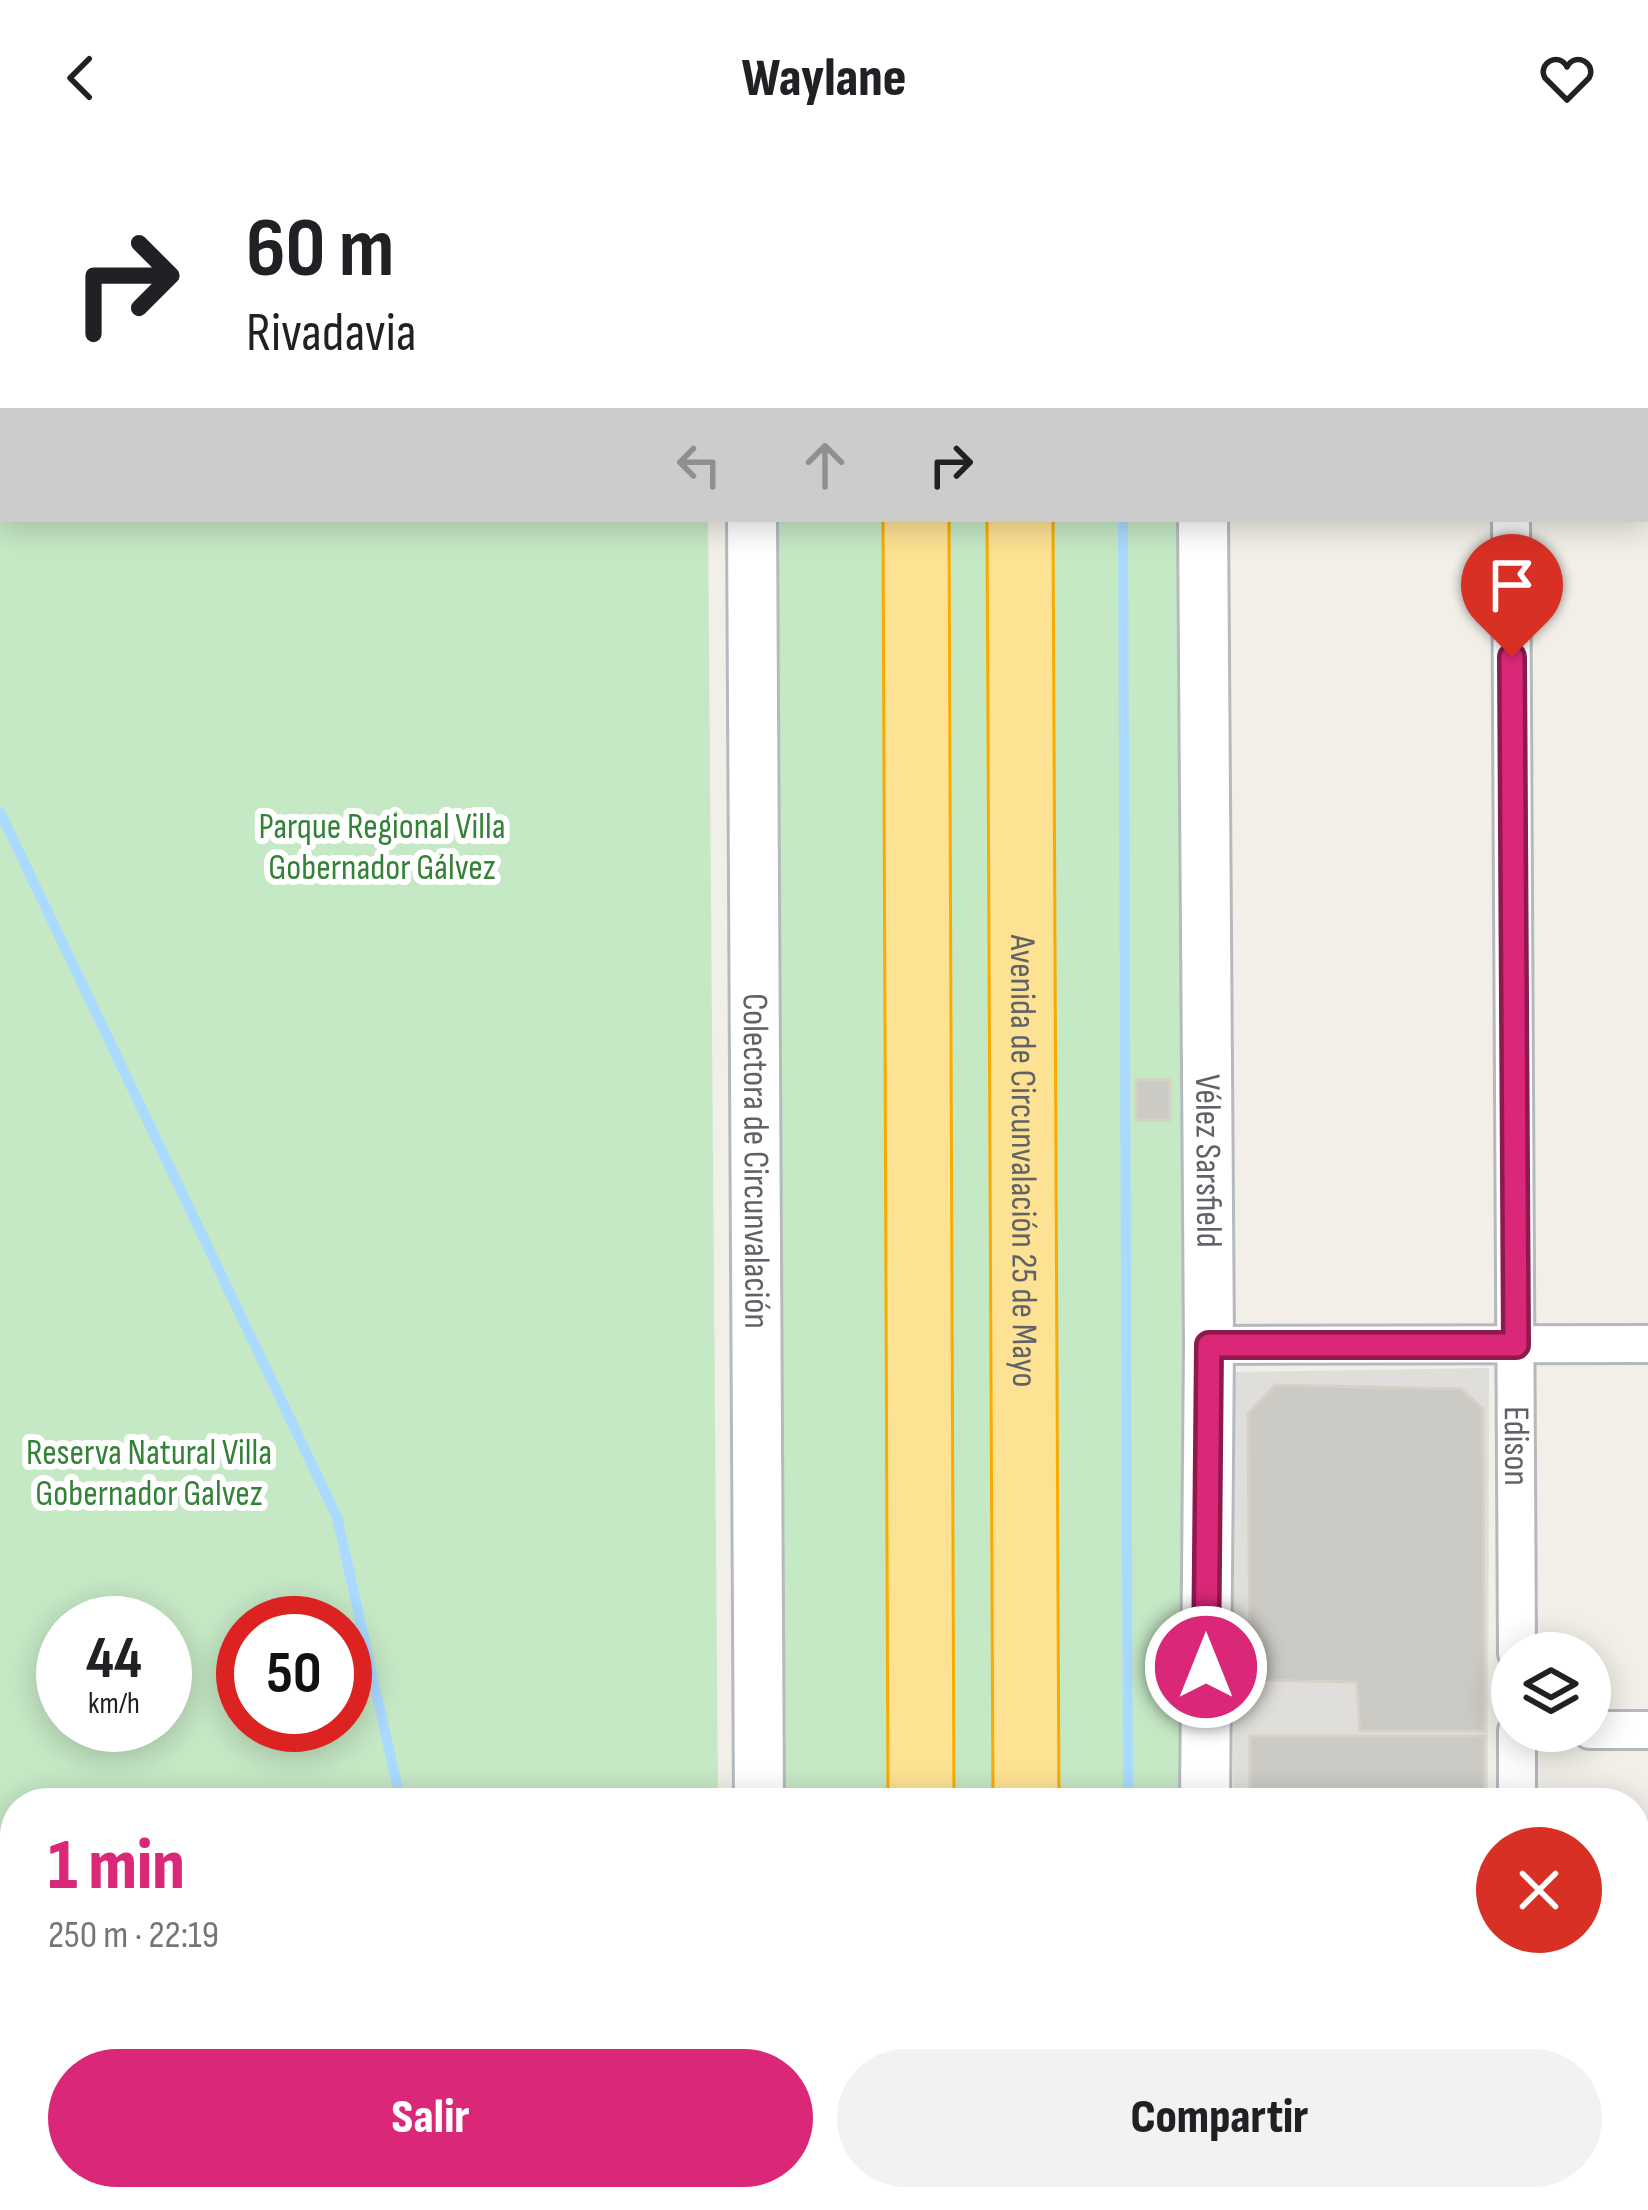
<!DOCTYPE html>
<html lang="es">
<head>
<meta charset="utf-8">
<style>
	:root { --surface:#fff; --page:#f2f2f2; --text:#202124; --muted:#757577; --accent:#db2777 }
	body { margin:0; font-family:"Sofia Sans Condensed",sans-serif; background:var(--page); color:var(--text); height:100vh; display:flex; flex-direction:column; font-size:45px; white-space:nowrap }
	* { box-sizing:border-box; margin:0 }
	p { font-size:39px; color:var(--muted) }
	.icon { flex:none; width:66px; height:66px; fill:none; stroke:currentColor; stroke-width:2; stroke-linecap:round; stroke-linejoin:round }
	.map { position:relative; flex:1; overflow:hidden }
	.side { position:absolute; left:0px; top:1632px; width:1650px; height:423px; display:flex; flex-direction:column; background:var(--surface); border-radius:48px 48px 0 0; box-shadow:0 6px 30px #0003 }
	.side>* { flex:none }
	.banner { position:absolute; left:0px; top:0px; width:1650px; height:366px; box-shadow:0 6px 30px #0003; background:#fff; color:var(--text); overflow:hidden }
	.tools { position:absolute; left:1491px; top:1476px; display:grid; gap:24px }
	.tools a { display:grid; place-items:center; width:120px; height:120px; border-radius:50%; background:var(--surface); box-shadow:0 6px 30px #0003; font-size:60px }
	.speed { position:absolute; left:36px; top:1440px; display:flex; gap:24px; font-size:60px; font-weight:700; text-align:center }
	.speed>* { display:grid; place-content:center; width:156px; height:156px; border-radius:50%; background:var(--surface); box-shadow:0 6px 30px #0003; line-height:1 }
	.speed small { font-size:30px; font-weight:400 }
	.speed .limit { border:18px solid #d22; background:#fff; color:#111 }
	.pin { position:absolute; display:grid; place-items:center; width:102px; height:102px; color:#fff; margin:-123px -51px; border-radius:50% 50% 50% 0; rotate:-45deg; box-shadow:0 0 12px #0007 }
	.pin .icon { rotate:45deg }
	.me { position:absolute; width:132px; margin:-66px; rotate:0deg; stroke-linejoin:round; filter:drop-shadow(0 0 9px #0008) }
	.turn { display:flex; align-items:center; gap:42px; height:252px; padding:0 48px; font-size:54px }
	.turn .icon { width:156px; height:156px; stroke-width:2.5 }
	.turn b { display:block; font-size:84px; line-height:102px }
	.lanes { display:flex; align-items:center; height:114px; padding:0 48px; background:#0003; justify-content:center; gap:60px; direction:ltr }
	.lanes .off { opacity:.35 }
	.round { display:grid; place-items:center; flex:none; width:126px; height:126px; border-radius:63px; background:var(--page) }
	.overview { display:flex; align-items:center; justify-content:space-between; height:204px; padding:0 48px }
	h1 { font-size:72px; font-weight:800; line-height:90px; color:var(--accent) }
	.cta { display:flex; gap:24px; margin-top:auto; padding:24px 48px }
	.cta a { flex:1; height:138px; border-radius:72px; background:var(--accent); color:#fff; font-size:48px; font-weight:800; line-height:138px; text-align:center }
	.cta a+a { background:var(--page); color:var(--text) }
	header { display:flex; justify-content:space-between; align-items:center; height:156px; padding:0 48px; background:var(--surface); font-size:54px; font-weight:800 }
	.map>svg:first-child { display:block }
</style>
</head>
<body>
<header><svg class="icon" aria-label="back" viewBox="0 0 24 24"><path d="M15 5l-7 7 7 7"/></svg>Waylane<svg class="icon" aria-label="heart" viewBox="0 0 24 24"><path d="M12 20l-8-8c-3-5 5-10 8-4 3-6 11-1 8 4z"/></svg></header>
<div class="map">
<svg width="1648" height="2054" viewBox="0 0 1648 2054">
	<rect width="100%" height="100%" fill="#f1efe8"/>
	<path fill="#e0deda" d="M1489,1212L1488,1647H1233L1235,1216Z"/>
	<path fill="#c5e8c5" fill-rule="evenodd" d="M0,0H704L3,3V363H708L718,1647H15V2040H721V2054H0ZM165,1467V1569H63V1467ZM243,1467H345V1569H243Z
		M752,363H1203L1205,1647H759Z
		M761,2040H1202V2054H761Z"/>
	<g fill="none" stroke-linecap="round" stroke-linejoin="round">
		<path stroke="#aadaff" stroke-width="10" d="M1124,3V0
			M1123,363L1128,1647
			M0,656L337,1361L401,1647
			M506,2040L519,2054
			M1133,2040L1134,2054"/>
	</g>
	<path fill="#cccac5" stroke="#d6d1c6" stroke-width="3" d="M1136,924H1170V964H1136Z
		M1275,1229L1461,1233L1483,1253L1484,1575H1360L1357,1526L1250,1524L1248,1258Z
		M1250,1580H1484V1647H1250Z
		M1254,2040H1482V2054H1254Z"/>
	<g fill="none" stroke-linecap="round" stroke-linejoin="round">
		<g stroke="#b5b8bc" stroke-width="42">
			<g id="minor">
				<path d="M1509,0V3"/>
				<path d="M1647,48L1648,47"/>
				<path id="s1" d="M1511,363L1517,1497"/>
				<path d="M1209,1189L1648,1188"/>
				<path d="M1590,1574H1648"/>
				<path d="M1517,1575V1647"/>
				<path d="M1635,1967H1648"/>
				<path d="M1517,2054L1518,2040"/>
			</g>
		</g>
		<g stroke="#b6babf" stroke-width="54">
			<g id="secondary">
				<path d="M751,0V3"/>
				<path d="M1199,0V3"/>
				<path id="s2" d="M752,363L759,1647"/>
				<path id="s3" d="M1203,363L1209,1189L1205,1647"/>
				<path d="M761,2040V2054"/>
				<path d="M1202,2054V2040"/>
			</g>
		</g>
		<g stroke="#f9ab00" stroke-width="69">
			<g id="motorway">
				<path d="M914,0V3"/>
				<path d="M1019,0V3"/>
				<path d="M916,363L921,1647"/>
				<path id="s4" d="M1020,363L1026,1647"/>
				<path d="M923,2040V2054"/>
				<path d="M1028,2040V2054"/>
			</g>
		</g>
		<use href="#minor" stroke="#fff" stroke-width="36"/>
		<use href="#secondary" stroke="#fff" stroke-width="48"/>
		<use href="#motorway" stroke="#fde293" stroke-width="63"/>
	</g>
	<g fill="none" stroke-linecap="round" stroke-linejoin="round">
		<g stroke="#8e194d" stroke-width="30">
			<path id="route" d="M1206,1511L1209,1189H1516L1512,501"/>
		</g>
		<use href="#route" stroke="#db2777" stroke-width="21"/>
	</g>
	<g text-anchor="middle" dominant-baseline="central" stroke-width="12" stroke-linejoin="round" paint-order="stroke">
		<g font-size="36" fill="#348238" stroke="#fff">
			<text x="382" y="671">Parque Regional Villa<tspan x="382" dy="41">Gobernador Gálvez</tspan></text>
			<text x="149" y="1297">Reserva Natural Villa<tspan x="149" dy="41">Gobernador Galvez</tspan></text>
		</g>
		<g font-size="36" fill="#5f6368" stroke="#fff">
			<text stroke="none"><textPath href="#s2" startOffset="642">Colectora de Circunvalación</textPath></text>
			<text stroke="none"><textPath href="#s4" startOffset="642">Avenida de Circunvalación 25 de Mayo</textPath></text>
			<text stroke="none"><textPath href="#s3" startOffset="642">Vélez Sarsfield</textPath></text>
			<text stroke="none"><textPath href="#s1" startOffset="927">Edison</textPath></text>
		</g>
	</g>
</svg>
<div class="tools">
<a><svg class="icon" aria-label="layers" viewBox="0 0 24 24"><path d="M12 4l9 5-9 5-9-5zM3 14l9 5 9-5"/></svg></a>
</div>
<div class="speed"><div>44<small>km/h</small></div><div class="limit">50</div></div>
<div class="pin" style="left:1512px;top:501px;background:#d93025"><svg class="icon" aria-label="arrive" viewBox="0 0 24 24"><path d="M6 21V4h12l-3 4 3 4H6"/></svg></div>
<svg class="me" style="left:1206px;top:1511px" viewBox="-20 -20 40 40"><circle r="17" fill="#db2777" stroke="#fff" stroke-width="3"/><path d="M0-11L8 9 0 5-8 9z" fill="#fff"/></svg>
<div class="banner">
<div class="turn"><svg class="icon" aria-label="right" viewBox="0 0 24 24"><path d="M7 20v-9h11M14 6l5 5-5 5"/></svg><div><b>60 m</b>Rivadavia</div></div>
<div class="lanes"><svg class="icon off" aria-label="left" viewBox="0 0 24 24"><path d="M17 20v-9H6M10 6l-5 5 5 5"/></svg><svg class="icon off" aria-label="ahead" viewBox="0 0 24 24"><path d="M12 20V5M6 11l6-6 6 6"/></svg><svg class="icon" aria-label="right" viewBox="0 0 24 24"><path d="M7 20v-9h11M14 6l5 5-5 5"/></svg></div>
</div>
<section class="side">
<div class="overview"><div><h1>1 min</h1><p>250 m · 22:19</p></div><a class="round" style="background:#d93025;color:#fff"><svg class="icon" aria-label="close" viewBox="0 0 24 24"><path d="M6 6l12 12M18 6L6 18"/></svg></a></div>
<div class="cta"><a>Salir</a><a>Compartir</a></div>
</section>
</div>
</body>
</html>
